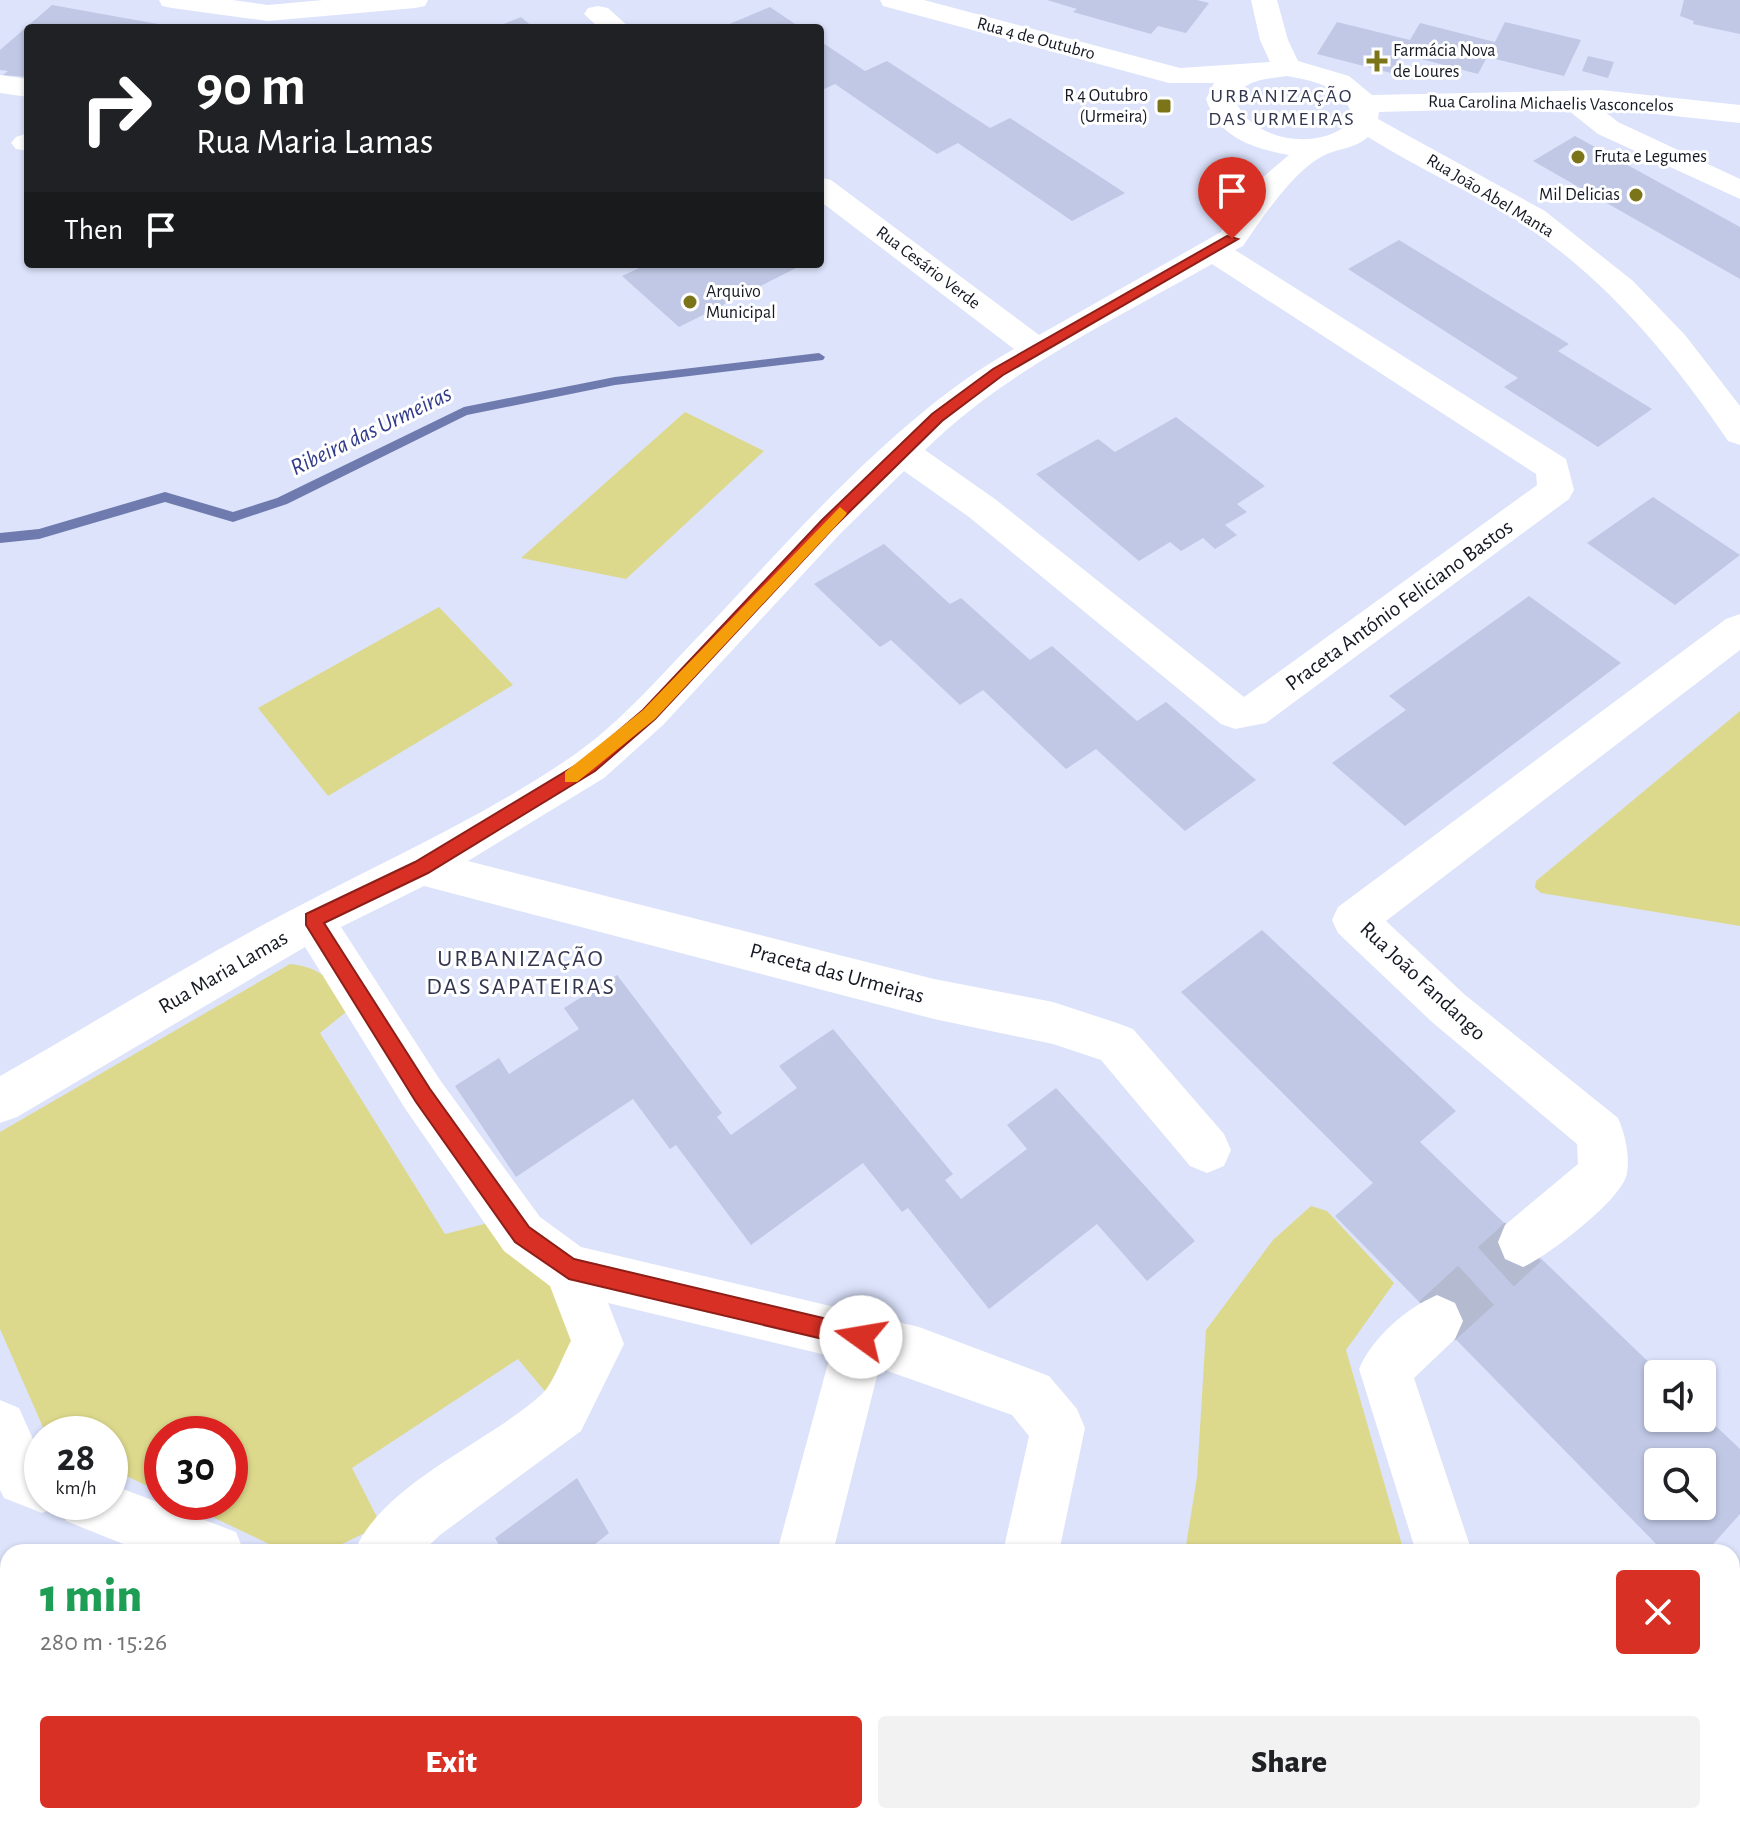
<!DOCTYPE html>
<html lang="en">
<head>
<meta charset="utf-8">
<style>
	:root { --surface:#fff; --page:#f2f2f2; --text:#202124; --muted:#757577; --accent:#d93025 }
	body { margin:0; font-family:"Alegreya Sans",sans-serif; background:var(--page); color:var(--text); height:100vh; display:flex; flex-direction:column; font-size:30px; white-space:nowrap }
	* { box-sizing:border-box; margin:0 }
	p { font-size:26px; color:var(--muted) }
	.icon { flex:none; width:44px; height:44px; fill:none; stroke:currentColor; stroke-width:2; stroke-linecap:round; stroke-linejoin:round }
	.map { position:relative; flex:1; overflow:hidden }
	.panel { position:absolute; left:0px; top:1544px; width:1740px; height:280px; display:flex; flex-direction:column; background:var(--surface); border-radius:24px 24px 0 0; box-shadow:0 2px 6px #0004 }
	.panel>* { flex:none }
	.hud { position:absolute; left:24px; top:24px; width:800px; height:244px; border-radius:8px; box-shadow:0 2px 6px #0004; background:#202124; color:#fff; overflow:hidden }
	.buttons { position:absolute; left:1644px; top:1360px; display:grid; gap:16px }
	.buttons a { display:grid; place-items:center; width:72px; height:72px; border-radius:8px; background:var(--surface); box-shadow:0 2px 6px #0004; font-size:40px }
	.speed { position:absolute; left:24px; top:1416px; display:flex; gap:16px; font-size:40px; font-weight:700; text-align:center }
	.speed>* { display:grid; place-content:center; width:104px; height:104px; border-radius:50%; background:var(--surface); box-shadow:0 2px 6px #0004; line-height:1 }
	.speed small { font-size:20px; font-weight:400 }
	.speed .limit { border:12px solid #d22; background:#fff; color:#111 }
	.pin { position:absolute; display:grid; place-items:center; width:68px; height:68px; color:#fff; margin:-82px -34px; border-radius:50% 50% 50% 0; rotate:-45deg; box-shadow:0 0 8px #0007 }
	.pin .icon { rotate:45deg }
	.me { position:absolute; width:88px; margin:-44px; rotate:283deg; stroke-linejoin:round; filter:drop-shadow(0 0 6px #0008) }
	.turn { display:flex; align-items:center; gap:28px; height:168px; padding:0 40px; font-size:36px }
	.turn .icon { width:104px; height:104px; stroke-width:2.5 }
	.turn b { display:block; font-size:56px; line-height:68px }
	.then { display:flex; align-items:center; height:76px; padding:0 40px; background:#0003; gap:16px; font-size:30px }
	.round { display:grid; place-items:center; flex:none; width:84px; height:84px; border-radius:8px; background:var(--page) }
	.head { display:flex; align-items:center; justify-content:space-between; height:136px; padding:0 40px }
	h1 { font-size:48px; font-weight:800; line-height:60px; color:#1e9e55 }
	.button { display:flex; gap:16px; margin-top:auto; padding:16px 40px }
	.button a { flex:1; height:92px; border-radius:8px; background:var(--accent); color:#fff; font-size:32px; font-weight:800; line-height:92px; text-align:center }
	.button a+a { background:var(--page); color:var(--text) }
	.map>svg:first-child { display:block }
</style>
</head>
<body>
<div class="map">
<svg width="1740" height="1824" viewBox="0 0 1740 1824">
	<rect width="100%" height="100%" fill="#dce3fb"/>
	<path fill="#ddd98c" d="M685,412L764,451L626,579L521,558Z
		M439,607L513,685L328,796L258,708Z
		M1740,711V926L1541,893L1535,888L1536,881Z
		M290,964C322,967 333,982 351,1008L320,1033L445,1234L492,1222C526,1258 590,1306 568,1363C564,1374 554,1385 548,1395L518,1359L352,1468L381,1525L326,1552H286L181,1502H230V1434H162V1493L110,1468V1434H46L0,1329V1132Z
		M1311,1206L1327,1211L1394,1283L1346,1350L1404,1552H1185L1197,1477L1206,1330L1273,1240Z
		M1144,1816H1479L1481,1824H1143Z"/>
	<g fill="none" stroke-linecap="round" stroke-linejoin="round">
		<path fill="#6f7bae" fill-rule="evenodd" d="M819,353L825,357L823,360L615,385L467,415L287,504L233,522L165,502L39,539L0,543V533L39,529L165,492L233,512L277,498L464,407L615,377Z"/>
	</g>
	<path fill="#c0c8e5" fill-rule="evenodd" d="M1047,0H1197L1209,3L1186,33L1158,26L1151,34L1073,12L1077,9Z
		M1684,0H1740V34L1693,24L1694,21L1680,16Z
		M52,5L169,26V28H28V77L3,75L8,71L0,70V50Z
		M770,7L801,28H720Z
		M521,17L534,28H494Z
		M1337,22L1410,40L1420,23L1495,42L1505,22L1581,40L1564,76L1487,57L1478,74L1402,54L1391,73L1317,54Z
		M820,41L865,71L887,61L990,128L1010,118L1125,193L1072,221L958,143L937,154L835,84L820,91Z
		M1588,56L1614,62L1608,78L1582,71Z
		M1575,136L1740,227V279L1533,161Z
		M1399,240L1569,344L1558,351L1652,409L1598,447L1504,387L1518,378L1348,269Z
		M648,264H794L798,267L679,327L622,276Z
		M1176,417L1265,486L1237,504L1247,512L1225,525L1237,535L1215,549L1203,538L1181,551L1170,542L1139,561L1036,474L1098,439L1115,452Z
		M1653,497L1740,555L1675,605L1587,543Z
		M884,544L950,604L961,598L1030,660L1052,646L1137,721L1166,702L1256,780L1185,831L1096,749L1066,769L983,690L960,705L891,640L880,647L814,584Z
		M1529,596L1621,663L1405,826L1332,763L1406,710L1389,696Z
		M1262,930L1456,1111L1420,1142L1661,1374H1658V1418H1702V1413L1740,1449V1514L1706,1552H1664L1335,1216L1373,1183L1181,992ZM1658,1462H1702V1506H1658Z
		M617,975L722,1113L717,1117L731,1135L797,1088L779,1066L833,1029L953,1174L945,1180L961,1199L1027,1149L1007,1125L1056,1088L1195,1241L1147,1281L1097,1224L989,1309L908,1208L902,1212L863,1163L751,1245L676,1145L670,1149L633,1099L516,1177L455,1086L499,1058L509,1074L579,1029L564,1008Z
		M577,1478L609,1533L585,1552H503L495,1538Z
		M1732,1603L1740,1611V1824H1683L1675,1816H1732Z
		M8,1764V1816H272L276,1824H0V1770Z
		M381,1816H502L506,1824H371Z
		M708,1816H731L736,1824H699Z"/>
	<g fill="none" stroke-linecap="round" stroke-linejoin="round">
		<path stroke="#b4bbd0" stroke-width="53" stroke-dasharray="53 27" stroke-linecap="butt" d="M1437,1321L1523,1242"/>
		<path fill="#fff" fill-rule="evenodd" d="M159,0H232L268,5L323,0H428L425,6L415,8L268,21L172,8L162,6Z
			M880,0H924L1180,68L1270,62L1260,40L1251,0H1277L1288,40L1298,61L1349,76L1372,95L1601,90L1740,105V123L1600,108L1618,122L1740,179V199L1598,134L1564,107L1379,112L1378,119L1545,211L1633,281L1685,335L1740,406V445L1728,441C1672,358 1607,280 1523,224C1473,192 1418,169 1368,137C1355,148 1342,148 1327,154C1296,167 1262,218 1243,246L1235,250L1566,459L1574,490L1569,499L1266,723L1235,729L1221,724L969,517L904,471L841,533L663,725L604,778L468,861L934,979L1053,1002L1117,1023L1133,1029L1224,1134L1231,1150L1224,1166L1207,1173L1190,1166L1101,1060L1053,1044L934,1019L424,886L341,927L440,1080L540,1217L581,1247L919,1327L1049,1376L1077,1409L1085,1428L1059,1552H1003L1029,1436L1012,1415L879,1368L833,1552H777L830,1356L608,1303L624,1344L581,1431L440,1535L422,1552H354C383,1483 486,1444 541,1395C554,1383 562,1357 571,1341L550,1286L504,1251L406,1110L305,947L17,1117L0,1123V1076C99,1020 196,959 297,907C390,858 487,815 574,755C618,724 656,681 693,642C787,544 895,415 1014,349L820,201V177L831,180L1039,335L1221,232L1250,188L1289,155C1252,148 1219,138 1206,99L1214,83H1169L883,6ZM1287,76C1310,80 1341,86 1350,110L1348,124C1316,152 1249,140 1235,99C1244,79 1267,79 1287,76ZM1212,264L1536,474L1537,485L1244,697L995,499L925,450C1006,370 1114,320 1212,264Z
			M598,6L608,8L630,28H599L584,14L588,8Z
			M0,75L28,79V97L0,93Z
			M28,133V151L16,149L11,143L16,137Z
			M1740,614V650L1386,921L1464,994L1618,1118C1625,1134 1630,1155 1627,1173C1624,1198 1547,1257 1523,1267L1505,1259L1498,1242L1505,1225L1578,1164L1577,1144L1432,1022L1338,933L1332,920L1338,907L1726,619Z
			M1437,1295L1455,1303L1463,1321L1455,1339L1414,1378L1472,1552H1416L1359,1369C1372,1338 1406,1308 1437,1295Z
			M0,1400L19,1408L42,1459V1502H110V1484L236,1532L244,1552H143L66,1521L59,1506L42,1513L4,1498L0,1490Z
			M1500,1816H1560L1563,1824H1501Z"/>
	</g>
	<path fill="#d93025" stroke="#8d1f18" stroke-width="2" d="M1227,236L1238,239L1003,375L942,421L833,528L655,719L595,771L428,873L324,923L430,1089L529,1227L574,1259L861,1327L869,1330L872,1337L869,1345L861,1348L569,1279L515,1242L416,1102L306,925V914L415,862L583,761L643,710L822,520L932,414L993,369Z"/>
	<path fill="#f59e0b" d="M840,507L847,513L845,516L655,719L577,782H565V772L643,710Z"/>
	<g fill="#7b7418" stroke="#fff" stroke-width="3">
		<path d="M1373 49h8v8h8v8h-8v8h-8v-8h-8v-8h8z"/>
		<rect x="1156" y="98" width="16" height="16" rx="4"/>
		<circle cx="1578" cy="157" r="8"/>
		<circle cx="1636" cy="195" r="8"/>
		<circle cx="690" cy="302" r="8"/>
	</g>
	<g text-anchor="middle" dominant-baseline="central" stroke-width="6" stroke-linejoin="round" paint-order="stroke">
		<g font-size="18" fill="#161923" stroke="#fff">
			<text transform="translate(1036 39) rotate(15)">Rua 4 de Outubro</text>
			<text transform="translate(1551 104) rotate(1)">Rua Carolina Michaelis Vasconcelos</text>
			<text transform="translate(1490 196) rotate(31)">Rua João Abel Manta</text>
			<text transform="translate(928 268) rotate(37)">Rua Cesário Verde</text>
		</g>
		<g font-size="18" fill="#161923" stroke="#fff" text-anchor="start">
			<text x="1393" y="51">Farmácia Nova<tspan x="1393" dy="21">de Loures</tspan></text>
			<text x="1148" y="96" text-anchor="end">R 4 Outubro<tspan x="1148" dy="21">(Urmeira)</tspan></text>
			<text x="1594" y="157">Fruta e Legumes</text>
			<text x="1620" y="195" text-anchor="end">Mil Delicias</text>
			<text x="706" y="292">Arquivo<tspan x="706" dy="21">Municipal</tspan></text>
		</g>
		<g font-size="20" letter-spacing="2" fill="#32374f" stroke="#fff">
			<text x="1282" y="96">URBANIZAÇÃO<tspan x="1282" dy="23">DAS URMEIRAS</tspan></text>
		</g>
		<g font-size="22" fill="#161923" stroke="#fff">
			<text transform="translate(1399 605) rotate(-36)">Praceta António Feliciano Bastos</text>
			<text transform="translate(223 972) rotate(-30)">Rua Maria Lamas</text>
			<text transform="translate(837 973) rotate(15)">Praceta das Urmeiras</text>
			<text transform="translate(1423 981) rotate(43)">Rua João Fandango</text>
		</g>
		<g font-size="24" font-style="italic" fill="#323b8a" stroke="#fff">
			<text transform="translate(371 431) rotate(-26)">Ribeira das Urmeiras</text>
		</g>
		<g font-size="24" letter-spacing="2" fill="#32374f" stroke="#fff">
			<text x="521" y="959">URBANIZAÇÃO<tspan x="521" dy="28">DAS SAPATEIRAS</tspan></text>
		</g>
	</g>
</svg>
<div class="buttons">
<a><svg class="icon" aria-label="sound" viewBox="0 0 24 24"><path d="M4 9h4l5-4v14l-5-4H4zM17 9q2 3 0 6"/></svg></a>
<a><svg class="icon" aria-label="search" viewBox="0 0 24 24"><circle cx="10" cy="10" r="6"/><path d="M15 15l6 6"/></svg></a>
</div>
<div class="speed"><div>28<small>km/h</small></div><div class="limit">30</div></div>
<div class="pin" style="left:1232px;top:239px;background:#d93025"><svg class="icon" aria-label="arrive" viewBox="0 0 24 24"><path d="M6 21V4h12l-3 4 3 4H6"/></svg></div>
<svg class="me" style="left:861px;top:1337px" viewBox="-20 -20 40 40"><circle r="19" fill="#fff"/><path d="M0-13L10 11 0 6-10 11z" fill="#d93025"/></svg>
<div class="hud">
<div class="turn"><svg class="icon" aria-label="right" viewBox="0 0 24 24"><path d="M7 20v-9h11M14 6l5 5-5 5"/></svg><div><b>90 m</b>Rua Maria Lamas</div></div>
<div class="then">Then<svg class="icon" aria-label="arrive" viewBox="0 0 24 24"><path d="M6 21V4h12l-3 4 3 4H6"/></svg></div>
</div>
<section class="panel">
<div class="head"><div><h1>1 min</h1><p>280 m · 15:26</p></div><a class="round" style="background:#d93025;color:#fff"><svg class="icon" aria-label="close" viewBox="0 0 24 24"><path d="M6 6l12 12M18 6L6 18"/></svg></a></div>
<div class="button"><a>Exit</a><a>Share</a></div>
</section>
</div>
</body>
</html>
